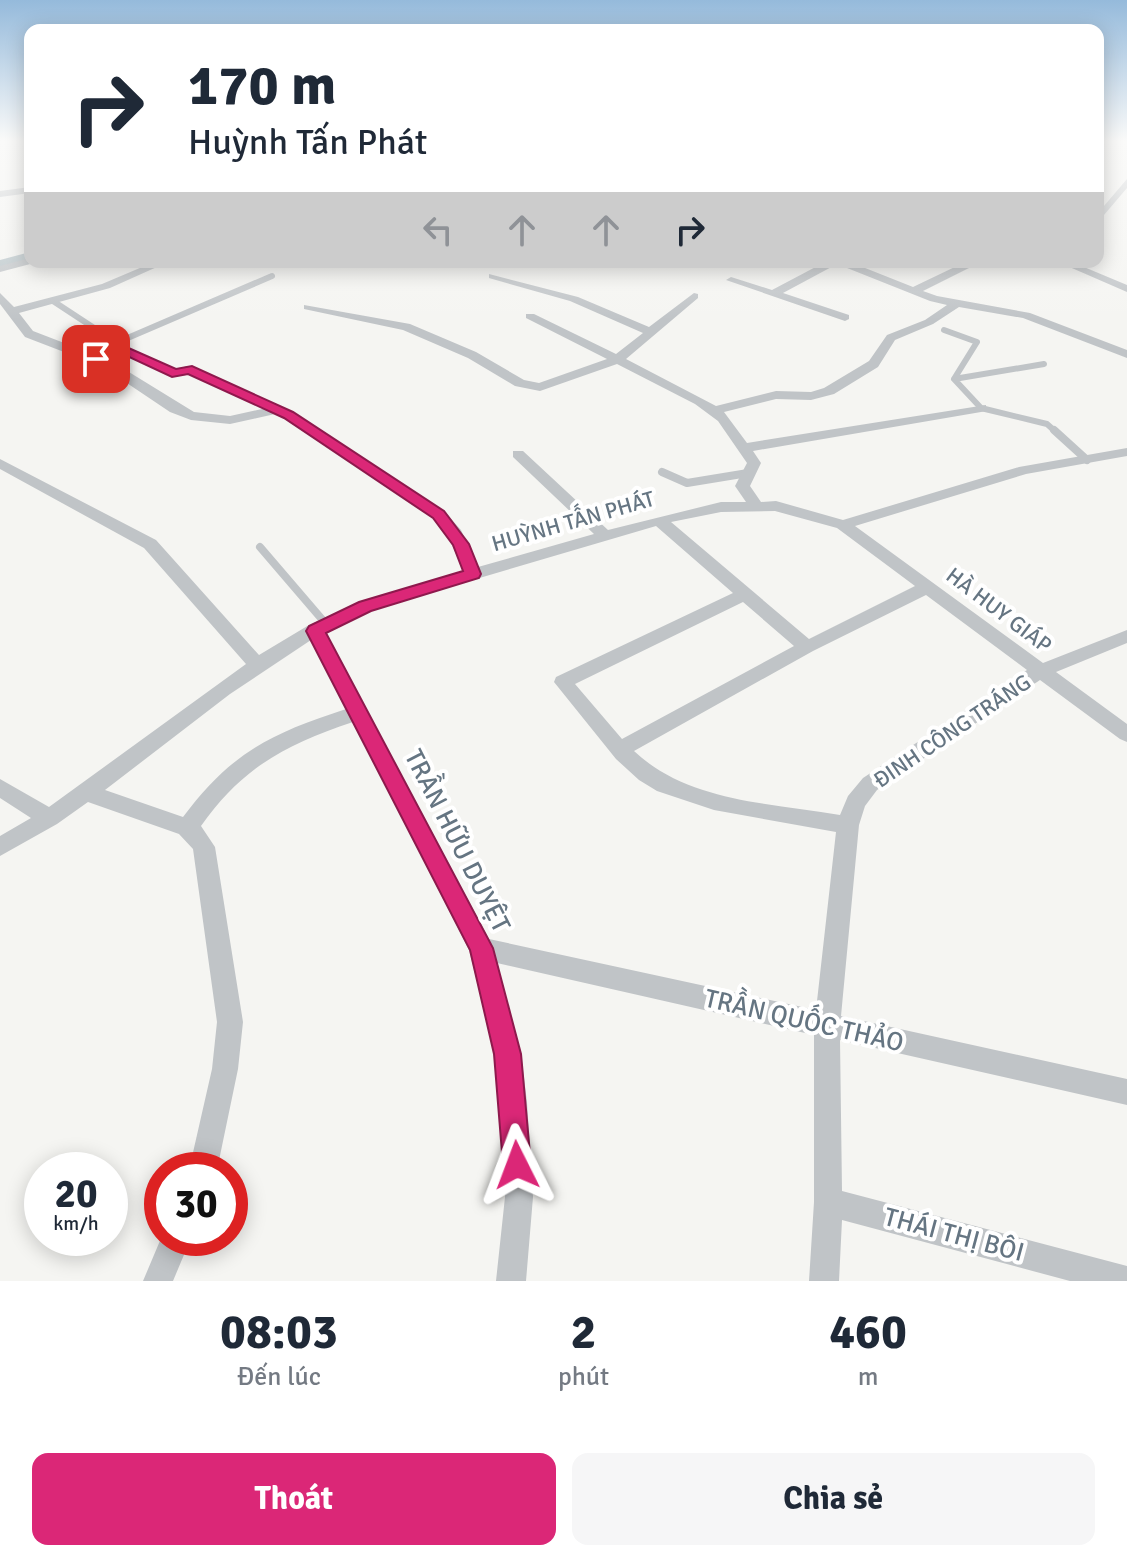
<!DOCTYPE html>
<html lang="vi">
<head>
<meta charset="utf-8">
<style>
	:root { --surface:#fff; --page:#f6f6f7; --text:#1f2937; --muted:#747a83; --accent:#db2777 }
	body { margin:0; font-family:Signika,sans-serif; background:var(--page); color:var(--text); height:100vh; display:flex; flex-direction:column; font-size:30px; white-space:nowrap }
	* { box-sizing:border-box; margin:0 }
	p { font-size:26px; color:var(--muted) }
	.icon { flex:none; width:44px; height:44px; fill:none; stroke:currentColor; stroke-width:2; stroke-linecap:round; stroke-linejoin:round }
	.map { position:relative; height:1281px; overflow:hidden }
	.panel { display:flex; flex-direction:column; background:var(--surface); flex:1 }
	.panel>* { flex:none }
	.guide { position:absolute; left:24px; top:24px; width:1080px; height:244px; border-radius:16px; box-shadow:0 4px 20px #0003; background:#fff; color:var(--text); overflow:hidden }
	.speed { position:absolute; left:24px; top:1152px; display:flex; gap:16px; font-size:40px; font-weight:700; text-align:center }
	.speed>* { display:grid; place-content:center; width:104px; height:104px; border-radius:50%; background:var(--surface); box-shadow:0 4px 20px #0003; line-height:1 }
	.speed small { font-size:20px; font-weight:400 }
	.speed .limit { border:12px solid #d22; background:#fff; color:#111 }
	.pin { position:absolute; display:grid; place-items:center; width:68px; height:68px; color:#fff; margin:-34px; border-radius:16px; box-shadow:0 4px 12px #0006 }
	.me { position:absolute; width:88px; margin:-44px; rotate:357deg; stroke-linejoin:round; filter:drop-shadow(0 0 6px #0008) }
	.turn { display:flex; align-items:center; gap:28px; height:168px; padding:0 32px; font-size:36px }
	.turn .icon { width:104px; height:104px; stroke-width:2.5 }
	.turn b { display:block; font-size:56px; line-height:68px }
	.lanes { display:flex; align-items:center; height:76px; padding:0 32px; background:#0003; justify-content:center; gap:40px; direction:ltr }
	.lanes .off { opacity:.35 }
	.eta { display:flex; justify-content:space-evenly; align-items:center; height:136px; text-align:center }
	.eta b { font-size:48px; font-weight:700; line-height:56px }
	.button { display:flex; gap:16px; margin-top:auto; padding:16px 32px }
	.button a { flex:1; height:92px; border-radius:16px; background:var(--accent); color:#fff; font-size:32px; font-weight:700; line-height:92px; text-align:center }
	.button a+a { background:var(--page); color:var(--text) }
	.map>svg:first-child { display:block }
</style>
</head>
<body>
<div class="map">
<svg width="1127" height="1281" viewBox="0 0 1127 1281">
	<rect width="100%" height="100%" fill="#f5f5f2"/>
	<g fill="none" stroke-linecap="round" stroke-linejoin="round">
		<path fill="#b8c4c8" fill-rule="evenodd" d="M30,252V260L0,268V260Z"/>
		<path stroke="#c0c4c7" stroke-width="6" d="M53,301L120,345
			M944,330L977,342L954,379
			M88,355L272,276
			M96,359L124,350L176,374L187,369L283,412
			M1044,364L954,379L981,408L1047,424L1056,432"/>
		<path stroke="#c0c4c7" stroke-width="8" d="M1054,430L1087,460
			M662,472L687,483L748,473
			M260,547L326,624"/>
		<path fill="#c0c4c7" fill-rule="evenodd" d="M1127,179V188L1098,222V213Z
			M30,187V193L0,197V191Z
			M30,258V262L34,263L0,272V266Z
			M154,262H168L110,288L19,313L33,331L111,361L194,412L230,416L276,406L293,412L444,511L461,530L478,567L594,534L513,457V451H523L608,530L721,502H746L735,486L747,463L718,421L695,404L617,364L540,391L515,386L468,358L403,330L304,309V305L410,324L476,352L524,380L539,383L607,359L526,318V314H534L616,354L643,333L570,301L489,278V274L578,297L649,327L694,293L698,294V298L626,359L716,406L776,391L811,392L824,388L869,361L887,335L925,320L947,305L930,301L837,264L783,293L849,315V319L845,321L726,280L731,277L772,290L825,262H850L913,287L961,264H969V268L923,291L937,296L1030,313L1127,350V358L1023,318L959,307L933,324L895,340L878,367L834,394L811,400L776,399L724,412L747,443L986,405V411L981,412L753,451L761,463L750,486L761,502L776,501L843,520L1019,467L1127,448V456L1026,474L855,526L1043,663L1127,630V643L1056,672L1127,724V742L1120,739L1040,680L877,790L865,806L859,825L841,1016L1127,1079V1105L840,1040L842,1191L1127,1266V1281H1070L842,1220L839,1281H809L814,1202V1035L497,963L521,1054L527,1102L533,1197L526,1281H496L505,1197L499,1102L495,1054L469,950L353,722C285,745 243,767 201,826L215,847L243,1022L238,1069L217,1170H189L212,1069L217,1022L193,849L179,834L88,802L57,824L0,856V836L31,818L0,798V779L49,807L246,664L144,548L0,469V459L156,540L259,655L309,625L359,602L464,572L446,532L434,517L283,418L275,414L230,424L191,420L170,412L103,367L25,337L0,304V293L14,307L102,284ZM775,511L837,528L915,586L809,639L671,522L721,512ZM656,526L733,593L556,677L554,682L616,759L639,780L657,791L714,810L836,832L816,1010L489,939L325,632L371,610ZM926,595L1027,670L863,778L848,796L840,815C770,803 688,802 634,751L813,651ZM743,602L794,646L622,739L575,684ZM311,640L346,709C270,734 232,752 183,817L105,790L230,694Z
			M1058,262H1072L1127,285V292Z
			M162,1236V1238H191L173,1281H143Z"/>
	</g>
	<linearGradient id="sky" x2="0" y2="1"><stop stop-color="#95badb"/><stop offset="0.44" stop-color="#fafaf9"/><stop offset="1" stop-color="#fafaf9" stop-opacity="0"/></linearGradient>
	<rect width="1127" height="320" fill="url(#sky)"/>
	<path fill="#db2777" stroke="#8e194d" stroke-width="2" d="M124,346L176,369L192,366L293,412L444,511L469,544L481,574L479,578L371,611L326,633L493,948L521,1054L531,1165L527,1175L517,1180L507,1175L503,1165L494,1054L470,950L306,631L309,626L359,602L463,571L453,545L433,518L284,418L188,374L172,377L123,354L96,362L90,359Z"/>
	<g text-anchor="middle" dominant-baseline="central" stroke-width="8" stroke-linejoin="round" paint-order="stroke">
		<g font-size="22" fill="#657582" stroke="#fff">
			<text transform="translate(573 521) rotate(-16)">HUỲNH TẤN PHÁT</text>
			<text transform="translate(999 610) rotate(37)">HÀ HUY GIÁP</text>
			<text transform="translate(952 731) rotate(-34)">ĐINH CÔNG TRÁNG</text>
		</g>
		<g font-size="26" fill="#657582" stroke="#fff">
			<text transform="translate(457 841) rotate(63)">TRẦN HỮU DUYỆT</text>
			<text transform="translate(804 1021) rotate(13)">TRẦN QUỐC THẢO</text>
			<text transform="translate(954 1235) rotate(15)">THÁI THỊ BÔI</text>
		</g>
	</g>
</svg>
<div class="speed"><div>20<small>km/h</small></div><div class="limit">30</div></div>
<div class="pin" style="left:96px;top:359px;background:#d93025"><svg class="icon" aria-label="arrive" viewBox="0 0 24 24"><path d="M6 21V4h12l-3 4 3 4H6"/></svg></div>
<svg class="me" style="left:517px;top:1165px" viewBox="-20 -20 40 40"><path d="M0-17L14 15 0 8-14 15z" fill="#db2777" stroke="#fff" stroke-width="4"/></svg>
<div class="guide">
<div class="turn"><svg class="icon" aria-label="right" viewBox="0 0 24 24"><path d="M7 20v-9h11M14 6l5 5-5 5"/></svg><div><b>170 m</b>Huỳnh Tấn Phát</div></div>
<div class="lanes"><svg class="icon off" aria-label="left" viewBox="0 0 24 24"><path d="M17 20v-9H6M10 6l-5 5 5 5"/></svg><svg class="icon off" aria-label="ahead" viewBox="0 0 24 24"><path d="M12 20V5M6 11l6-6 6 6"/></svg><svg class="icon off" aria-label="ahead" viewBox="0 0 24 24"><path d="M12 20V5M6 11l6-6 6 6"/></svg><svg class="icon" aria-label="right" viewBox="0 0 24 24"><path d="M7 20v-9h11M14 6l5 5-5 5"/></svg></div>
</div>
</div>
<section class="panel">
<div class="eta">
<div><b>08:03</b><p>Đến lúc</p></div>
<div><b>2</b><p>phút</p></div>
<div><b>460</b><p>m</p></div>
</div>
<div class="button"><a>Thoát</a><a>Chia sẻ</a></div>
</section>
</body>
</html>
